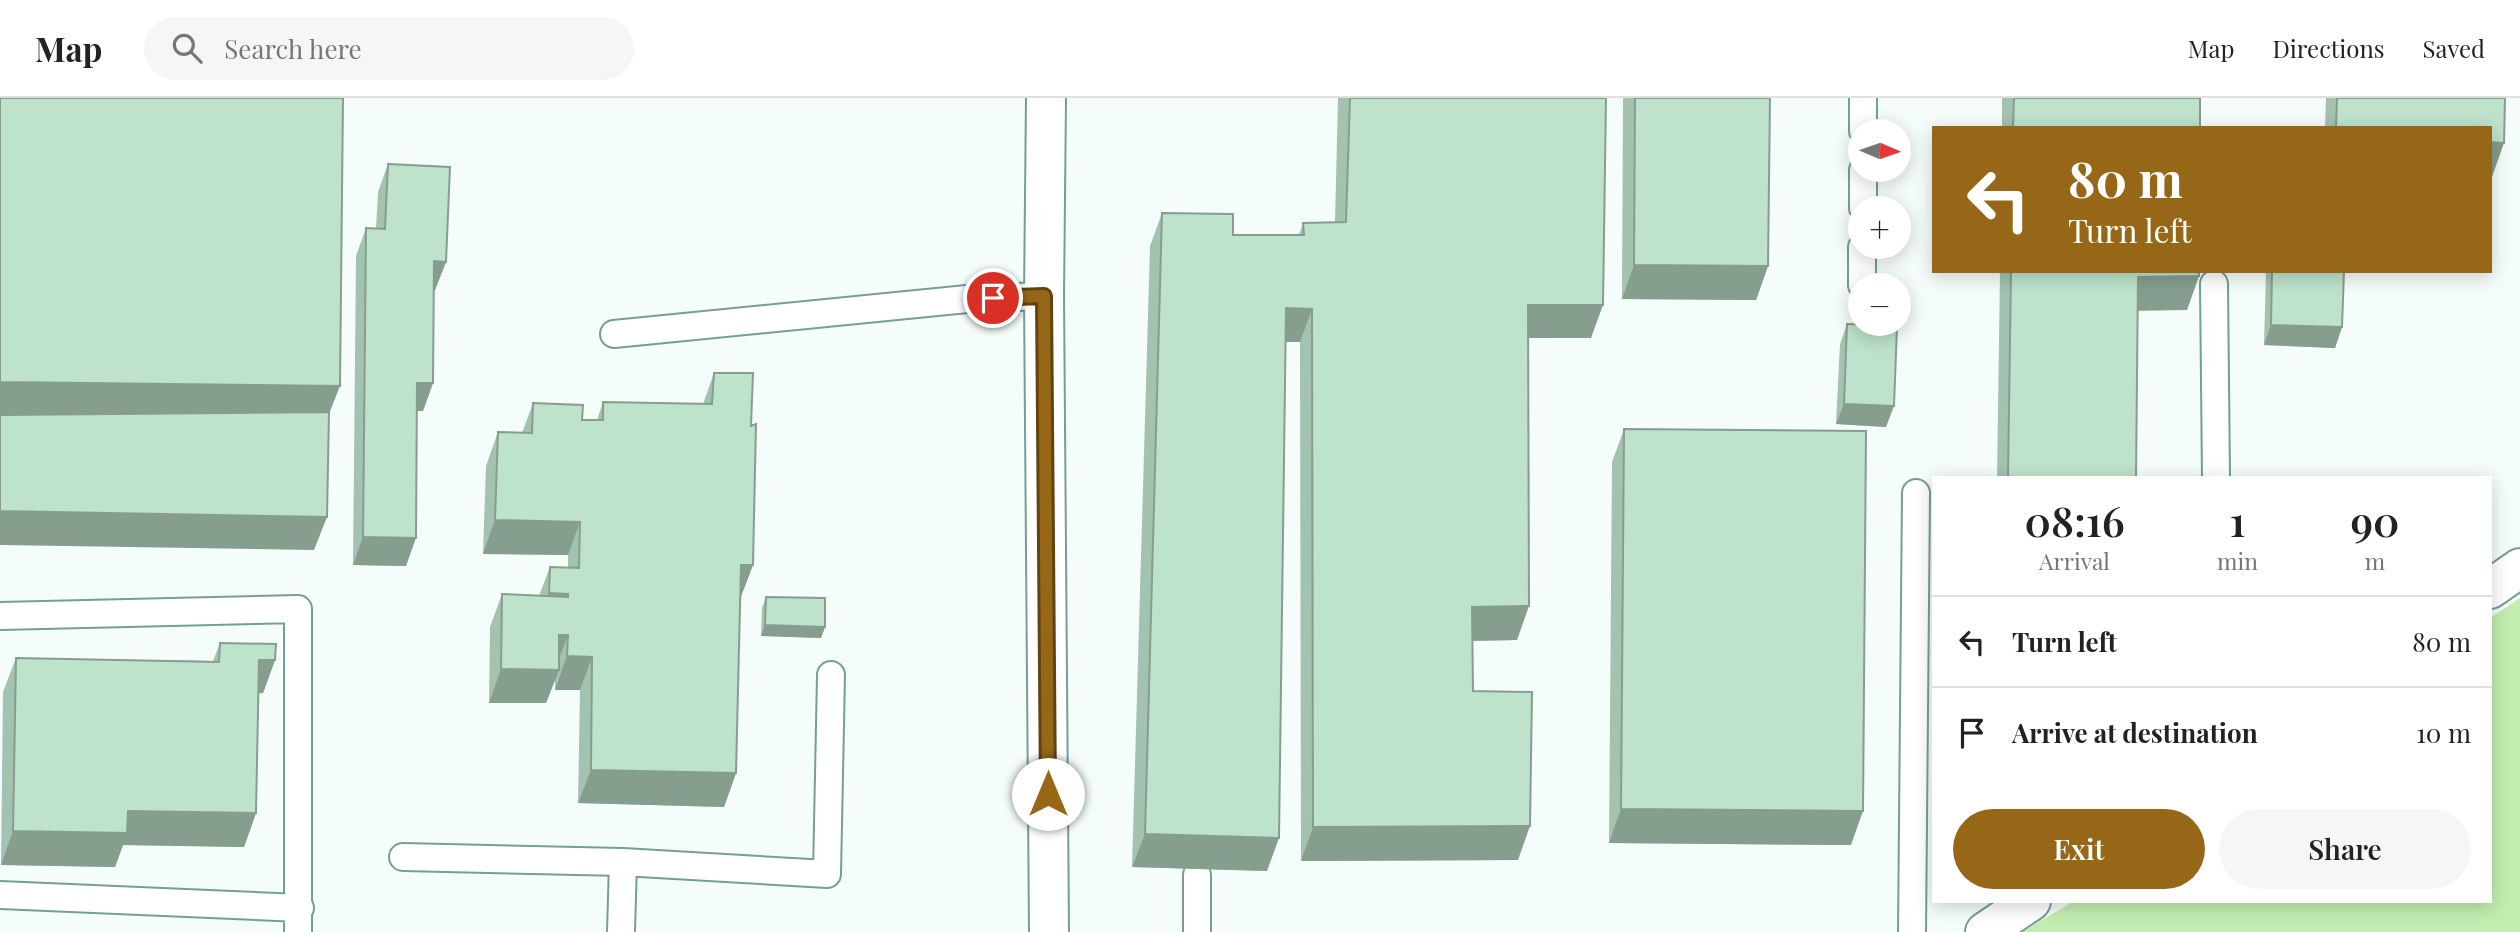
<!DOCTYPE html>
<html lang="en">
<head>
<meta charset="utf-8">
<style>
	:root { --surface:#fff; --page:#f6f6f6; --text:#222; --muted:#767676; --line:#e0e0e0; --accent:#976718 }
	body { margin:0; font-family:"Playfair Display",serif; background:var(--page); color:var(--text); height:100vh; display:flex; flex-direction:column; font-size:26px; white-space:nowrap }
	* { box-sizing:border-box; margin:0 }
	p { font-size:23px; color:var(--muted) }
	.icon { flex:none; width:38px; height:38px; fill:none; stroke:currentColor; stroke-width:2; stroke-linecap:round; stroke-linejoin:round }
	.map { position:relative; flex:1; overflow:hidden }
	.panel { position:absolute; left:1932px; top:378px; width:560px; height:427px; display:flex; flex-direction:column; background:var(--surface); border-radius:0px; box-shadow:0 4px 18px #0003 }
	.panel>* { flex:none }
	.guide { position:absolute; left:1932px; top:28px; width:560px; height:147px; border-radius:0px; box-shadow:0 4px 18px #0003; background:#976718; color:#fff; overflow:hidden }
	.needle { width:46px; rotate:92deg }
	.fabs { position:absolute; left:1848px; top:21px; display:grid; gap:14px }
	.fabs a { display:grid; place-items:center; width:63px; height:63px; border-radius:50%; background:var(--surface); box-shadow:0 4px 18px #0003; font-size:35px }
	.pin { position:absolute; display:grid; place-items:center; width:60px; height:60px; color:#fff; margin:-30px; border:4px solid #fff; border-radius:50%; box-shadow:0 2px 7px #0007 }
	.me { position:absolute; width:77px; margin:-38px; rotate:0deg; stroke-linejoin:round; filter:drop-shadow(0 0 5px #0008) }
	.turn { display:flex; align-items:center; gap:24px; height:147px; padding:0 21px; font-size:32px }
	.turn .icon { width:91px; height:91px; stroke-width:2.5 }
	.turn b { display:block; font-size:49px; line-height:60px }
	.eta { display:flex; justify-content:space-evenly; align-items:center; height:119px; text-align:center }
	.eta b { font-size:42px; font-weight:600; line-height:49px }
	.action { display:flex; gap:14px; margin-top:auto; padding:14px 21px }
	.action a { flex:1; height:80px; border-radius:42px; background:var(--accent); color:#fff; font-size:28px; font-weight:600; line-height:80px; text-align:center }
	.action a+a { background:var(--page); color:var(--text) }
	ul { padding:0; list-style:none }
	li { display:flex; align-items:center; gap:21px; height:91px; padding:0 21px; border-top:2px solid var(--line) }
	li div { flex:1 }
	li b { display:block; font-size:26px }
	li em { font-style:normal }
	header { display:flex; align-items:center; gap:42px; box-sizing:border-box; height:98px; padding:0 35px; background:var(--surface); border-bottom:2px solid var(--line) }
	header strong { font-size:33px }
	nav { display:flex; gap:38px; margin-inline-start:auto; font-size:24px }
	.search { width:490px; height:63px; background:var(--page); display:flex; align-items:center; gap:18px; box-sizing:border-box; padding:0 24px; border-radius:38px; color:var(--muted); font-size:26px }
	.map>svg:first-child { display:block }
</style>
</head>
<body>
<header>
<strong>Map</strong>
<div class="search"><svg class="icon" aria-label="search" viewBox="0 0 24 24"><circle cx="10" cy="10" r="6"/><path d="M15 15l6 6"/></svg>Search here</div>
<nav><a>Map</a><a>Directions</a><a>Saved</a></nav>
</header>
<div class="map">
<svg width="2520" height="834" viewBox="0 0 2520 834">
	<rect width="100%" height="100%" fill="#f5fdfb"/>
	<path fill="#c3edb1" d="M2520,500V834H2022L2074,803H2490V520Z"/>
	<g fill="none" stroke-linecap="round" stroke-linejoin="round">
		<g stroke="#749f95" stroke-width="30">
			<path id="lane" d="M1863,33V0
				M1863,110V72
				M2214,186L2216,380
				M1862,187V149
				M614,236L967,201L1044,198
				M0,518L298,511V834
				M403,759L623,764
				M0,797L300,810
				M621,834L623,764L827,776L831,577
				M1197,834V777
				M1912,834L1916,395"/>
		</g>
		<g stroke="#749f95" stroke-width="42">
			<path id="street" d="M1046,0L1044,198L1049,834
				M2490,491L2520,470
				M1985,834L2031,803"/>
		</g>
		<use href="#lane" stroke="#fff" stroke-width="26"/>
		<use href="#street" stroke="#fff" stroke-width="38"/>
	</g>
	<path fill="#a3c2af" d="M1338,0H1606L1591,240H1528L1517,542L1473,543V593L1518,762L1301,763L1300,244H1286L1267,773L1132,769L1150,148L1162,115L1233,137H1299L1303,125L1335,124Z
		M1623,0H1770L1768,168L1756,202L1622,201Z
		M2002,0H2200V30H2002Z
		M2326,0H2505L2492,79L2490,30H2325Z
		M388,66L446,164L435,192H434L433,285L423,313H417L406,468L353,467L356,158L366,130L376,131L378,94Z
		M2000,173H2199L2187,212H2138L2136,380H1997Z
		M2266,173H2344L2342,229L2335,250L2264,247Z
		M1847,226L1886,329L1836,326L1840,246Z
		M714,275L751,328L753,467L740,501L736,675L724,709L578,705L580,592H555V582L546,605H489L490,529L502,496L539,498L550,469H568V457L483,456L486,368L498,334L522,335L533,305L582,322H597L603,304L703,306Z
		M1624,331L1851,747L1609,745L1612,364Z
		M766,499L825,529L821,540L761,538L762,510Z
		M220,545L275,562L263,595H258L256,715L244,749L123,747L115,769L1,767L3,594L16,560L213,563Z"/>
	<path fill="#859e8e" d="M2490,44L2504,45L2492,79H2490Z
		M434,163L446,164L435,192L423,191Z
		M1634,167L1768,168L1756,202L1622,201Z
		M2199,178L2187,212L2126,213L2138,179Z
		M1528,207H1603L1591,240H1516Z
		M1286,210L1312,211L1300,244H1274Z
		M2271,227L2342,229L2335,250L2264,247Z
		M0,284L340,288L327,321L0,318Z
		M417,285H433L423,313H407Z
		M1844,306L1894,308L1886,329L1836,326Z
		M0,413L327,419L314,452L0,447Z
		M495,422L580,424L568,457L483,456Z
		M363,439L416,440L406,468L353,467Z
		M741,467H753L740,501Z
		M549,495L568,496L556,530L536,529Z
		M1529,508L1517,542L1460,543L1472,509Z
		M765,527L825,529L821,540L761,538Z
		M559,537H568L555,571Z
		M567,558L592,559L580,592H555Z
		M259,562H275L263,595L247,596Z
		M501,571L559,572L546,605H489Z
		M591,672L736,675L724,709L578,705Z
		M1621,711L1863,713L1851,747L1609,745Z
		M128,713L256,715L244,749L123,747L115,769L1,767L13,733Z
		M1530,728L1518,762L1301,763L1313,729Z
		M1145,736L1279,740L1267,773L1132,769Z"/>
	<path fill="#bee2cb" stroke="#859e8e" stroke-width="2" d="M0,0H343L340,288L0,284Z
		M1350,0H1606L1603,207H1528L1529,508L1472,509L1473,593L1532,594L1530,728L1313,729L1312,211L1286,210L1279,740L1145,736L1162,115L1233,116V137H1304L1303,125L1346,124Z
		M1635,0H1770L1768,168L1634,167Z
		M2014,0H2200V30H2013Z
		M2337,0H2505L2504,45L2490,44V30H2336Z
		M388,66L450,69L446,164L434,163L433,285H417L416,440L363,439L366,130L385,131Z
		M2011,173H2199V178L2138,179L2136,380H2008Z
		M2272,173H2344L2342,229L2271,227Z
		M1847,226L1897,228L1894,308L1844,306Z
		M714,275H753L751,328L756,326L753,467H741L736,675L591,672L592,559L567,558L568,537H559V572L501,571L502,496L568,499V496L549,495L550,469L579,470L580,424L495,422L498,334L532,335L533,305L583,307L582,322H603V304L712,306Z
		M329,314L327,419L0,413V317Z
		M1624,331L1866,333L1863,713L1621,711Z
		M766,499L825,500V529L765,527Z
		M220,545L276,546L275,562H259L256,715L128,713L127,735L13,733L16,560L219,564Z"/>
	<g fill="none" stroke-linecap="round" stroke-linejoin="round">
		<g stroke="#624310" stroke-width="18">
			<path id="route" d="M993,200L1044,198L1048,696"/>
		</g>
		<use href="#route" stroke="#976718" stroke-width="12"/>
	</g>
</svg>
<div class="fabs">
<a><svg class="needle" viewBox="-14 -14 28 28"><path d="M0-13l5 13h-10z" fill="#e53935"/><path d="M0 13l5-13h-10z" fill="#767676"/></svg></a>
<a>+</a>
<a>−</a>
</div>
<div class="pin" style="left:993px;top:200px;background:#d93025"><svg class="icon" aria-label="arrive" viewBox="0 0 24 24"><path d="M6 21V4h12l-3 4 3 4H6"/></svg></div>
<svg class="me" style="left:1048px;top:696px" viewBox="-20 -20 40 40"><circle r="19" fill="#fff"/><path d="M0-13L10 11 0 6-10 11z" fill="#976718"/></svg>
<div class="guide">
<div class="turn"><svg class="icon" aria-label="left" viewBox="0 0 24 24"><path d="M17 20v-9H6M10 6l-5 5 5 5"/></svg><div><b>80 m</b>Turn left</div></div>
</div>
<section class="panel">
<div class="eta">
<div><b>08:16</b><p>Arrival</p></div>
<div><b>1</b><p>min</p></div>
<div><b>90</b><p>m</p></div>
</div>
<ul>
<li><svg class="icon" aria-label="left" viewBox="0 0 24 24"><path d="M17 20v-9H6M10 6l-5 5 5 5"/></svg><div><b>Turn left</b></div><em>80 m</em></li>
<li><svg class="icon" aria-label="arrive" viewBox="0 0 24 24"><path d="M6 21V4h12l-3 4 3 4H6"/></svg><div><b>Arrive at destination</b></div><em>10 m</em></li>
</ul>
<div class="action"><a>Exit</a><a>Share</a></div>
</section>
</div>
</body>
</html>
